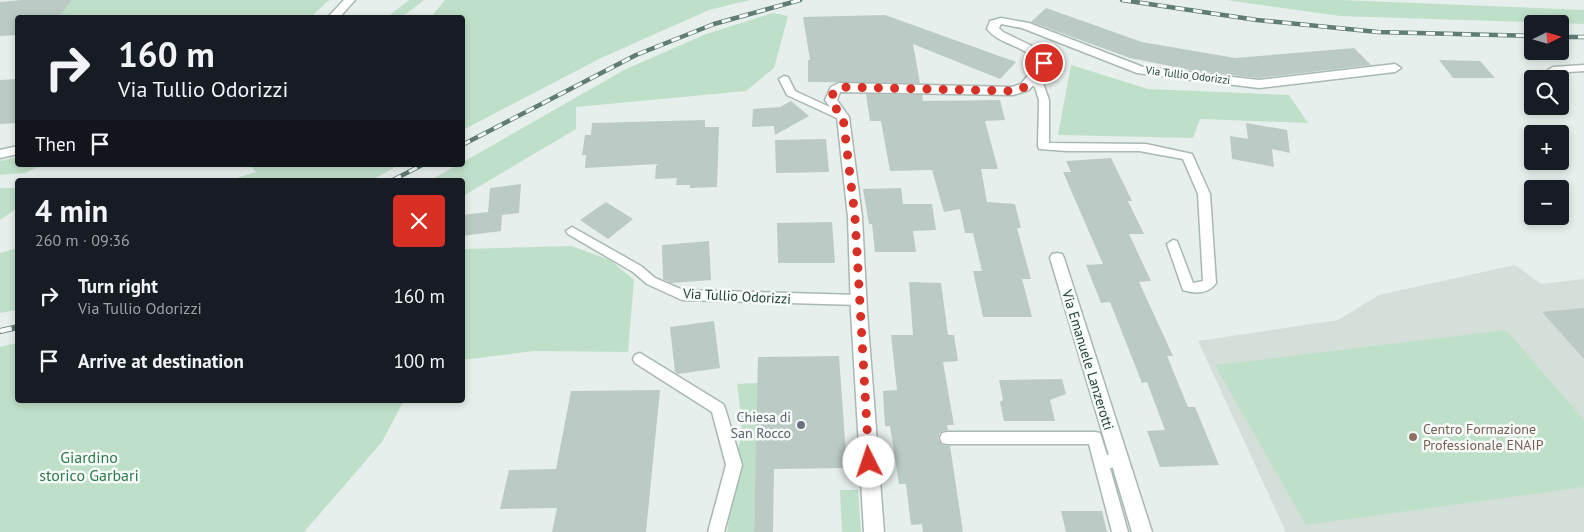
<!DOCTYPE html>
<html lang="en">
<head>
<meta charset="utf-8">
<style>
	:root { --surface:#171b24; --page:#242831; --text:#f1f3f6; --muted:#9ea1a6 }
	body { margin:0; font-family:"PT Sans",sans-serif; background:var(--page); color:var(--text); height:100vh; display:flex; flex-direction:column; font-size:19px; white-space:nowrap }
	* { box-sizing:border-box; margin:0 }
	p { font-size:16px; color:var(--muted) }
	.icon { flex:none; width:28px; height:28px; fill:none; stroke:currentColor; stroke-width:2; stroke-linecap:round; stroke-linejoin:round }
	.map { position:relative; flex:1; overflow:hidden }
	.details { position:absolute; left:15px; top:178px; width:450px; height:225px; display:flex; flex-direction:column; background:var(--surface); border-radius:5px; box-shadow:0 2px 8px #0003 }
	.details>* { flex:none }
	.top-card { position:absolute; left:15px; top:15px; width:450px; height:152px; border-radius:5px; box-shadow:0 2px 8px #0003; background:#171b24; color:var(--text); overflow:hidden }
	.needle { width:32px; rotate:85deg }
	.buttons { position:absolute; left:1524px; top:15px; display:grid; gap:10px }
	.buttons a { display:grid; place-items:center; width:45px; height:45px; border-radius:5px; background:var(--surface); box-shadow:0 2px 8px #0003; font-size:25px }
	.pin { position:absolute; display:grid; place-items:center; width:42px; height:42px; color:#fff; margin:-21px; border:2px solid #fff; border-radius:50%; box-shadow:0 1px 5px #0007 }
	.me { position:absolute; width:55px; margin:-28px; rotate:356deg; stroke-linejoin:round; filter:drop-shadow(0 0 4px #0008) }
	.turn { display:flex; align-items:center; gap:18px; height:105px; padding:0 20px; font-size:22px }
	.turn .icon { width:65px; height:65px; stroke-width:2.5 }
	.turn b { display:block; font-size:35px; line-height:42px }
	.then { display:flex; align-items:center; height:48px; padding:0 20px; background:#0003; gap:10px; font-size:19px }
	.round { display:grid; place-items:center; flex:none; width:52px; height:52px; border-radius:5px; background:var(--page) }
	.head { display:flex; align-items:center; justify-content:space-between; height:85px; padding:0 20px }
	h1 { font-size:30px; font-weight:700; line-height:38px }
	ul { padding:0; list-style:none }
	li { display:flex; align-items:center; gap:15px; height:65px; padding:0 20px }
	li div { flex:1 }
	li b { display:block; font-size:19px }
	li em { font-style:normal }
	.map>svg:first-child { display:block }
</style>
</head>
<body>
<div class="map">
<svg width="1584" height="532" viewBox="0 0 1584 532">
	<rect width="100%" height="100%" fill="#e6efeb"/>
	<path fill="#d4dfda" d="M1515,265L1541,284L1584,279V532H1286L1198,341L1338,320L1379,295Z"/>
	<path fill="#bfe0c8" d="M70,0H329L311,17L55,18Z
		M409,0H424L402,17H387Z
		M445,0H750L709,10L601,58L463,130L462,18L431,17Z
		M1226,0H1340L1584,10V24L1340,16Z
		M773,13L788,16L774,68L746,91L576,107V129L463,196L462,180H431L457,165H462L463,162L624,70L706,34Z
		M1071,65L1148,89L1289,95L1308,123L1200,119L1193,138L1058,135Z
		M17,157L18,165H43L24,173L0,175V161Z
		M249,165H399L372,180H230L256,172Z
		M0,188H18L17,208L0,220Z
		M571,246L610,260L634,280L628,352L534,351L463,360V249Z
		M17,248V310L0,313V253Z
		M1506,330L1584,420V487L1306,525L1215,365Z
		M17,343L18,400H404L382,442L304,532H0V347Z
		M758,383L754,532H727L742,423L737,384Z
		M840,490H858L861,532H842Z"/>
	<path fill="#bbcac4" d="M22,0H72L58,18H18V35L0,36V2Z
		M1046,8L1142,42L1235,58L1354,48L1371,65L1259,78L1195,71L1130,58L1031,22Z
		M885,15L1016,62L1000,79L913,44L920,83L808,82V60H810L803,17Z
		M1439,60L1480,61L1495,78H1453Z
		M18,79V123L0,124V80Z
		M866,94L922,95L923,101L1000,100L1005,120L985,121L998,169H981L987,202L1015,204L1021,228H1017L1031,279H1022L1032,317H983L973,271H982L973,233H965L960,209L944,212L932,170L890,171L881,121H870Z
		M791,101L809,116L775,135L774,126L752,127L753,109L780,107Z
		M705,120V127H719L717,187L690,188V185H676L677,178L655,179L656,166L658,164L585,168L586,155H582L585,135H591L592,123Z
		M1246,123L1287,130L1290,153L1272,149L1274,167L1232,159L1230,136L1248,139Z
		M826,139L829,172L776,173L775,140Z
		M1111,158L1132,201H1128L1144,234H1129L1151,281L1139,282L1173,356H1167L1188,407H1195L1219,465L1160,467L1147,431L1165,430L1147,382L1142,383L1110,302L1101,303L1086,265L1103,264L1063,172H1071L1066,161Z
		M521,184L519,213L502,215L501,231L462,236V215L488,212L490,188Z
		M901,188L903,204H932L936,230L913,231L916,252H875L872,224H869L863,189Z
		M606,202L633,219L608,239L580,220Z
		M832,222L835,263H778L777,223Z
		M709,241L711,280L671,283L663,279L662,245Z
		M909,282L941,283L948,335H954L958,361L943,362L954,425H947L948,430L940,432L938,439L942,445L950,446L963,532H923L922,524L911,525L906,484H899L890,426H885L883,391L897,390L891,335H913Z
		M1584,308V359L1542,312Z
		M714,321L720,368L678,374L675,372L670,327Z
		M839,356L847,468L774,469L773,532H754L758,357Z
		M1062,379L1066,394L1050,400L1055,421H1004L1000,402L1003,400L999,380Z
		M660,390L646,532H552L557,508L500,509L509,470L556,469L571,391Z
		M1061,511H1102L1107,532H1066Z"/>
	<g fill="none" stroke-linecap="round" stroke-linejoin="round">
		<g stroke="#a8b8b2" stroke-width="3">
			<path id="lane" d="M1584,65V71L1553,73L1548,70L1553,67Z
				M784,76L788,77L795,91L847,115L848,117L847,119H839L787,95L779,79Z
				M1029,79L1043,83L1049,100V143L1146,144L1192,154L1210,194L1216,283C1209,294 1195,294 1183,290L1167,244L1173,240L1177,241L1193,283L1203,281L1198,194L1183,159L1139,151H1067L1039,149L1038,146L1039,100L1035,87L1024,82Z
				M572,227L641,266L655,278L683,290L859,295L864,296L865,300L864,304L859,305L682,300L647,284L633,272L568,234L566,231Z
				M640,353L723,404L725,408L742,465L724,532H708L726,465L712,412L635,363L633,359L635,355Z
				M947,432H1095L1100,433L1107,455L1120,454L1125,456L1128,461L1125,466L1110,468L1128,532H1112L1089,444H947L942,443L940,438L942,433Z"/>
		</g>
		<g stroke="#a8b8b2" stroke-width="3">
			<path id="street" d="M344,0H355L339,18H327Z
				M1001,18L1029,23L1143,67L1259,80L1395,64L1401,68L1395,72L1259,88L1137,73L1022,28L1001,24L999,28L1003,32L1038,49L1050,63L1029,90L1013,95L840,92L837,100L849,117L862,217L867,312L884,532H864L851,312L848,217L837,117L825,100L831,87L839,83L1012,87L1021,84L1038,63C1026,45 1001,46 987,29L990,21Z
				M18,146V154L0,158V150Z
				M1057,253L1062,254L1064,258L1152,532H1132L1050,258L1052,254Z"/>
		</g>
		<use href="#lane" fill="#fff" fill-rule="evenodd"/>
		<use href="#street" fill="#fff" fill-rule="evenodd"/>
		<g stroke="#5f7d75" stroke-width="4.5">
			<path id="rail-far1" d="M1122,0L1257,20L1378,32L1532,36
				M1560,37H1584
				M462,145L636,55L714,24L800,0
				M393,180L422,165"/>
		</g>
		<g stroke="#5f7d75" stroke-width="6">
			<path id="rail" d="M0,331L18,327"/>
		</g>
		<use href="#rail-far1" stroke="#f7fbf9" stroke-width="3" stroke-dasharray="9" stroke-linecap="butt"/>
		<use href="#rail" stroke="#f7fbf9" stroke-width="4.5" stroke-dasharray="12" stroke-linecap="butt"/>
	</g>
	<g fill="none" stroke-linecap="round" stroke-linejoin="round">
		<path stroke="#d93025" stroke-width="9" stroke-dasharray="0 16.2" d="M869,462L855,217L843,117C837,110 831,104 832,95L840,87L1013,91L1025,87L1044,63"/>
	</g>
	<circle fill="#6b7280" stroke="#f7fbf9" stroke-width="2" cx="801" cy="425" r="5"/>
	<circle fill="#8d6e63" stroke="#f7fbf9" stroke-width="2" cx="1413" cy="437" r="5"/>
	<g text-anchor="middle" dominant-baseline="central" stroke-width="5" stroke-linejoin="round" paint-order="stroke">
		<g font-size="11" fill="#24423a" stroke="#f7fbf9">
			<text transform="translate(1188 75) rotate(7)">Via Tullio Odorizzi</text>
		</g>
		<g font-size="14" fill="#24423a" stroke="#f7fbf9">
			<text transform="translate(737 296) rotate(3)">Via Tullio Odorizzi</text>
			<text transform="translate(1088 360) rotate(73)">Via Emanuele Lanzerotti</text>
		</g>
		<g font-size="14" fill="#5b616d" stroke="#f7fbf9" text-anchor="end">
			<text x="791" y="417">Chiesa di<tspan x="791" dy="16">San Rocco</tspan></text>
		</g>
		<g font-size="14" fill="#785e54" stroke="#f7fbf9" text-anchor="start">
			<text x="1423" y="429">Centro Formazione<tspan x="1423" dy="16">Professionale ENAIP</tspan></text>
		</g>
		<g font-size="16" fill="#2d7a4b" stroke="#f7fbf9">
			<text x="89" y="457">Giardino<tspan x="89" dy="18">storico Garbari</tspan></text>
		</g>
	</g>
</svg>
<div class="buttons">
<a><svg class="needle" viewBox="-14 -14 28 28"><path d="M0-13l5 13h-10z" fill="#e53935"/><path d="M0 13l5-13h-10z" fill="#9ea1a6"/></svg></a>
<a><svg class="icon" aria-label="search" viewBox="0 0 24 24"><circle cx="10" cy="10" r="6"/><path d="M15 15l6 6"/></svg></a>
<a>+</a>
<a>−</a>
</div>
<div class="pin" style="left:1044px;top:63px;background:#d93025"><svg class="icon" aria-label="arrive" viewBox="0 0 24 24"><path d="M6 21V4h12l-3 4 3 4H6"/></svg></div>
<svg class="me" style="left:869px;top:462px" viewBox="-20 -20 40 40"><circle r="19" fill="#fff"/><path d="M0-13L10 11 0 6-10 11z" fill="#d93025"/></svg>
<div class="top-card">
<div class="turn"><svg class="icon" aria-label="right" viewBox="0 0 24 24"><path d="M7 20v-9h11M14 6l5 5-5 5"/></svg><div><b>160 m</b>Via Tullio Odorizzi</div></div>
<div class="then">Then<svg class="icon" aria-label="arrive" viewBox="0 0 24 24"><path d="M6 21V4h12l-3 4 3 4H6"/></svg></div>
</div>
<section class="details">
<div class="head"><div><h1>4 min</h1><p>260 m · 09:36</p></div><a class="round" style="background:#d93025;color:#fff"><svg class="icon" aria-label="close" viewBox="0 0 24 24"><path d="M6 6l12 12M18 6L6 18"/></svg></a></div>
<ul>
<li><svg class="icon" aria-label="right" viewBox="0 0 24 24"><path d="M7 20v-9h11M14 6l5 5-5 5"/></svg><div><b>Turn right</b><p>Via Tullio Odorizzi</p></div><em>160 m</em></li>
<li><svg class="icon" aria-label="arrive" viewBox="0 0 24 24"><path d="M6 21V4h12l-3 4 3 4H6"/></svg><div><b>Arrive at destination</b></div><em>100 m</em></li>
</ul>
</section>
</div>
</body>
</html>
